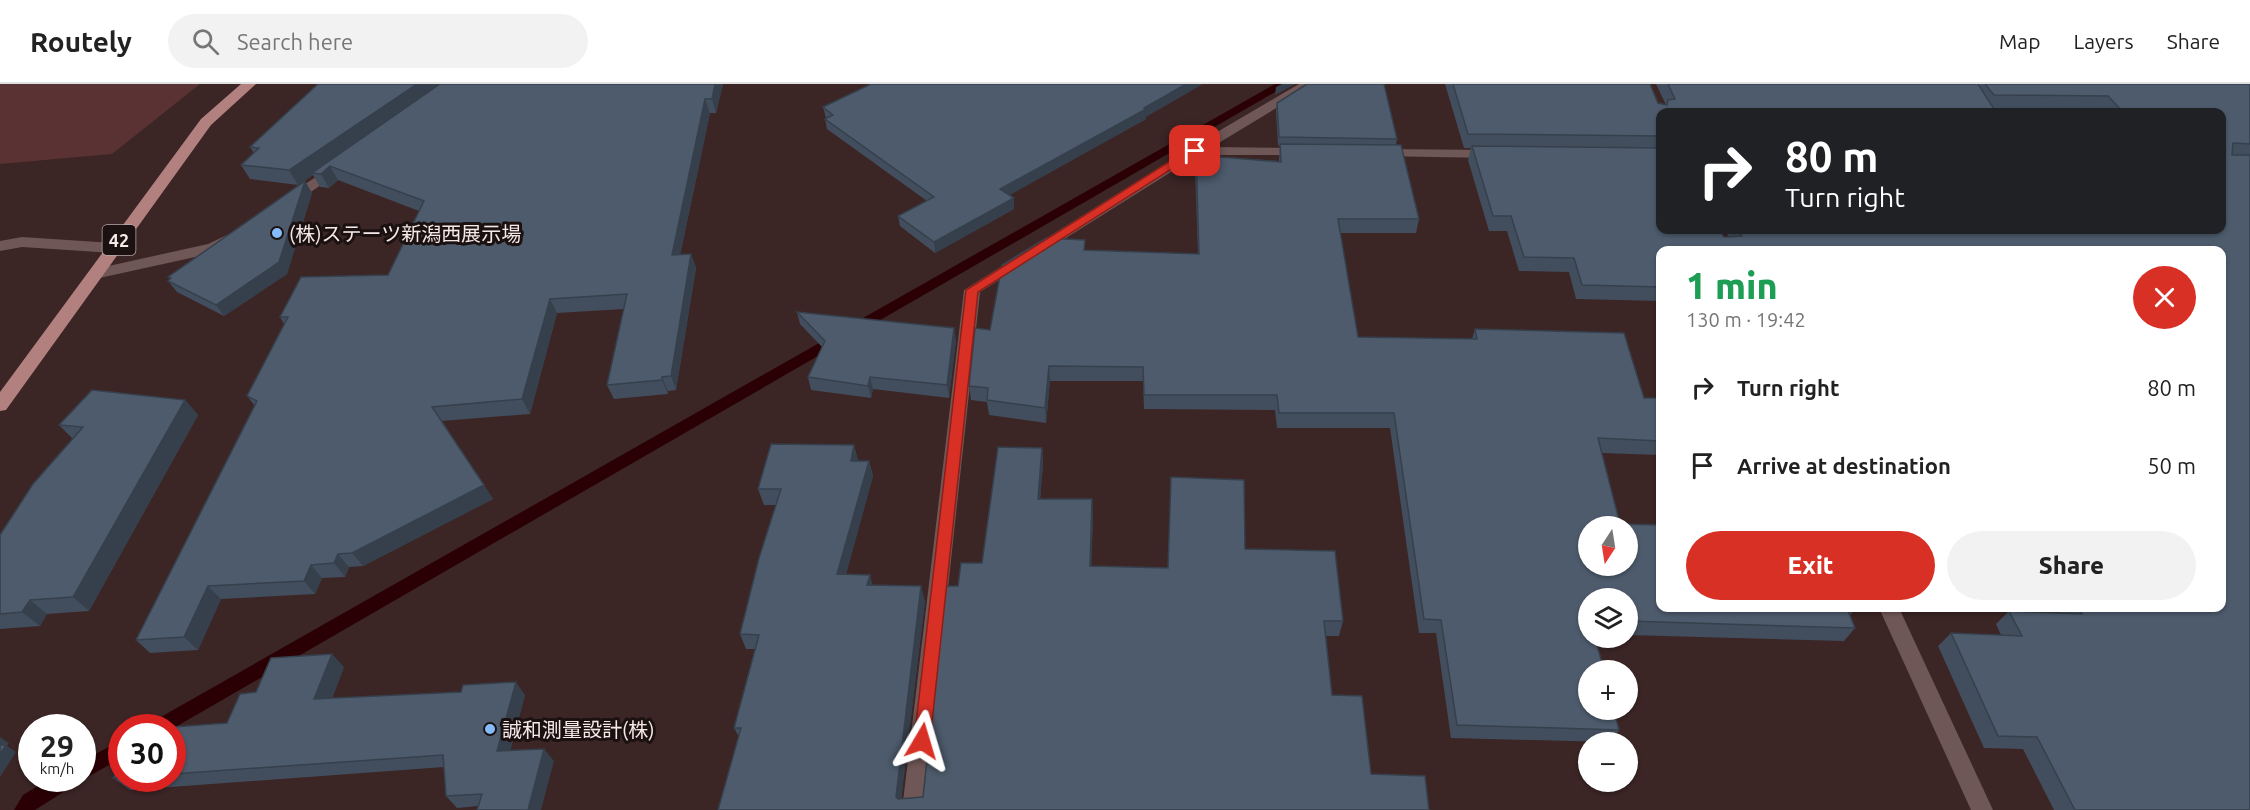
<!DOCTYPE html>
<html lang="en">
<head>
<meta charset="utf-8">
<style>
	:root { --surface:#fff; --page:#f2f2f2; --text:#222; --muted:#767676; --line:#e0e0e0; --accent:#d93025 }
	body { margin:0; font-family:Ubuntu,"Noto Sans JP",sans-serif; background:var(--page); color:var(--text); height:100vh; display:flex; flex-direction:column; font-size:22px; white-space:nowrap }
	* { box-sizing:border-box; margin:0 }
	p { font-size:20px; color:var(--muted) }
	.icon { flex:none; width:33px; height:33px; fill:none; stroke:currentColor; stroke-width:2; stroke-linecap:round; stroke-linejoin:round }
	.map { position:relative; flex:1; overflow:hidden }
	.panel { position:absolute; left:1656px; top:162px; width:570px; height:366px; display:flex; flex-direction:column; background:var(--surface); border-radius:12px; box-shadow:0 2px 4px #0004 }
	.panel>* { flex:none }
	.guide { position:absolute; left:1656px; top:24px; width:570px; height:126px; border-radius:12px; box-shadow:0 2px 4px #0004; background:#202124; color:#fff; overflow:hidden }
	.needle { width:39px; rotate:192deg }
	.buttons { position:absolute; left:1578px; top:432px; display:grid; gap:12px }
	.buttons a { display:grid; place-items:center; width:60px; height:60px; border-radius:50%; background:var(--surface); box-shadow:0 2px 4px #0004; font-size:30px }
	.speed { position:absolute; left:18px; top:630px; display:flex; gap:12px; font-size:30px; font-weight:700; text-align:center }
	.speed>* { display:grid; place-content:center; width:78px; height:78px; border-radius:50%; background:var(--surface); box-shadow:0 2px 4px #0004; line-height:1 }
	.speed small { font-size:15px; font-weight:400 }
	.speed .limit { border:9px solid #d22; background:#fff; color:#111 }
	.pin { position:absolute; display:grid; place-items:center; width:51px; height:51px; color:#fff; margin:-26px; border-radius:12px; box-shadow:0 3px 9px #0006 }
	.me { position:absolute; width:66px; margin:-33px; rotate:7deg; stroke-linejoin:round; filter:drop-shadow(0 0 4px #0008) }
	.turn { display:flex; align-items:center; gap:21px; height:126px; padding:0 30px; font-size:27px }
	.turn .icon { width:78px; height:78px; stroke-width:2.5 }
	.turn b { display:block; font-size:42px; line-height:51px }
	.round { display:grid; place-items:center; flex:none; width:63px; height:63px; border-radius:32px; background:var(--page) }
	.head { display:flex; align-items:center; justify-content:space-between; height:102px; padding:0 30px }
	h1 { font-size:36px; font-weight:800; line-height:45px; color:#1e9e55 }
	.cta { display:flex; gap:12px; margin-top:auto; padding:12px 30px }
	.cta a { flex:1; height:69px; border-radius:36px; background:var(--accent); color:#fff; font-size:24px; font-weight:800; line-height:69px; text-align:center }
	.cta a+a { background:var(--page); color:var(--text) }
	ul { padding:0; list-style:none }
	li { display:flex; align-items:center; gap:18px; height:78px; padding:0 30px }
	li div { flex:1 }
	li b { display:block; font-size:22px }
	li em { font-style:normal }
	header { display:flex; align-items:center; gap:36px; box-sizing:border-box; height:84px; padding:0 30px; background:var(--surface); border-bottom:2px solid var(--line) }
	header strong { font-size:28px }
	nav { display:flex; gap:33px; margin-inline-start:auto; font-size:21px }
	.search { width:420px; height:54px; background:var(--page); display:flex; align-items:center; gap:15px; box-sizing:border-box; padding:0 21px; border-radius:33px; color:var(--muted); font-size:22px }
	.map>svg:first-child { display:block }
</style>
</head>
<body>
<header>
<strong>Routely</strong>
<div class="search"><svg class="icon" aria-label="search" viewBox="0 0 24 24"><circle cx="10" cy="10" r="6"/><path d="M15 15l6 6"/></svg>Search here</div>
<nav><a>Map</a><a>Layers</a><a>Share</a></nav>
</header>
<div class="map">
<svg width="2250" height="726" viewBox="0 0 2250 726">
	<rect width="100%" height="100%" fill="#3b2525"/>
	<path fill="#5a3233" d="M0,0H200L112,70L0,80Z"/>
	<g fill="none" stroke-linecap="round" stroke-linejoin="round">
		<path fill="#2a0004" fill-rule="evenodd" d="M1275,0H1289L172,645L149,644L152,638Z
			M122,656V674L82,696L79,694H82V677Z
			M51,694H78L76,700L35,726H14L23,711Z"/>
		<path fill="#705757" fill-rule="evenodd" d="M1299,0H1316L1212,63L1302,64L1309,68L1307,71H1198L980,208L924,726H902L964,206L1190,64Z
			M1380,65L1494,66L1501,70L1494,74L1375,72L1373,69Z
			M336,80L341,81L343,84L341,87L295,119H285L283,116L285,113Z
			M229,150L237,155L218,168L95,195L87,190L95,185L208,160Z
			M22,153L113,159L121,164L113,169L22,163L0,167V157Z
			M1879,524H1899L1993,726H1971Z"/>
		<path fill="#b38080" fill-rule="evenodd" d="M241,0H256L211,41L6,326L0,327V308L201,35Z"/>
	</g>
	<path fill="#424e5d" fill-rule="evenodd" d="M318,0H723L716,29H710L680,171L691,170L696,184L676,306L668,307V310L614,315L607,301L624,225L557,229L530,330L441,337L493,415L363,482L349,483L345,493L322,494L315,510L221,515L198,566L150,569L136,556L255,322L247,312L284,240L280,233L388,191L419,127L338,96L329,104L320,103L313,91L298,101L250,95L241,81L254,69L250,63Z
		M1445,0H1650L1658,19L1666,21L1656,0H2250V726H2054L2023,665L1984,664L1938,562L1951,549L2001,551L1996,540L2009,527L2060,529L2057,524H2222V166H1660V217L1576,215L1569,188L1519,187L1507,147H1489L1468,76L1471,64H1464ZM1994,25L2098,26L2100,28H2222V146H1725L1729,153H1724L1660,146V28Z
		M1277,19L1397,55L1396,61L1419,135L1416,149H1340L1358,253L1472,255L1475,245L1644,314H1660V371L1602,369L1620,440L1660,524H1856L1850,531L1855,544L1844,557L1628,551V514H1588V554L1619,646L1611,658L1451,654L1436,549H1419L1390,344H1277L1275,326L1144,325L1143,297H1050L1046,339L989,331L987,318L971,316L969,302L990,246L1085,166L1198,170L1195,85L1196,71L1279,77L1280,62L1278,61L1276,27Z
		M823,23L1146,33V35L1009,111L1014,125L935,169L900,142L898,132L927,117L827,45L825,35L826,34Z
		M312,109L287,190L224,232L177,208L168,197L170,195L168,193Z
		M797,228L956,256L949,314L873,305L871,314L811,306L808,293L822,263L800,240Z
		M185,316L198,331L89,527L47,530L40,542L0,545V451L73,355L59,341Z
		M854,361L858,377H869L873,392L846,490L873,501L925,517L901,715L923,713L958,502L982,479L1042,364L1043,380L1040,415L1093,431L1091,482L1168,484L1245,465L1343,537L1339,552H1326L1332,611L1371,690L718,726L739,653L734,644L755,565H746L740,550L776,421H764L758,405Z
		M344,583L332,614L525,611L510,666L554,677L478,722L457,724L446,712L444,683L130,706L113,694L122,678V694H172V644L227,639L256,608Z"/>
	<path fill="#36404c" d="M417,0H444L312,89L313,91L298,101L289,86Z
		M715,0H723L716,29L712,15Z
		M1186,0H1203L1146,33V35L1001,116L1000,105Z
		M1282,0H1295L1275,11L1276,3Z
		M705,15L710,29L677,186L672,171Z
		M330,82L338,96L329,104L321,90Z
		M305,97L312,109L287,190L224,232L216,221Z
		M1014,114V125L935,169L934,158Z
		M691,170L696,184L676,306L671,292Z
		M550,215L557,229L530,330L522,315Z
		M954,244L956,256L949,314L947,301Z
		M1049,282L1050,297L1046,339L1045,324Z
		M662,293L668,307V310L662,296Z
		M870,293L873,305L871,314L868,302Z
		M185,316L198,331L89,527L73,513Z
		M854,361L858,377H851Z
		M1042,364L1043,380L1039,430L1038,415Z
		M869,377L873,392L842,505L837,490Z
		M484,401L493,415L363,482L352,469Z
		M1092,415L1093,431L1091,497L1090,482Z
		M338,470L349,483L345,493L334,479Z
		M311,481L322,494L315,510L304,497Z
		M870,491L874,506L867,501Z
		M208,502L221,515L198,566L184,553Z
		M921,502L925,517L900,726L896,713Z
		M30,516L47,530L40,542L22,528Z
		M332,570L344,583L327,628L314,615Z
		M516,598L525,611L507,679L497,667Z
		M0,653L9,659L7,662L16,668L0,693Z
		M544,665L554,677L541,726H528Z"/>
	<path fill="#4d5b6c" stroke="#36404c" stroke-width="1.5" fill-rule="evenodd" d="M318,0H417L289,86L241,81L259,64L250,63Z
		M440,0H715L712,15H705L672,171L691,170L671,292L662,293V296L607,301L627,210L550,215L522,315L432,323L484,401L352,469L338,470L334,479L311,481L304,497L208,502L184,553L136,556L257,317L247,312L288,233H280L301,193L388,191L424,117L330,82L321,90L312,89Z
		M871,0H1186L1144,24L1146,25L1000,105L1014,114L934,158L898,132L934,113L825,35L833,31L823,23Z
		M1307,0H1384L1397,55L1279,53L1277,19Z
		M1453,0H1650L1658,19L1667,21L1668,16L1675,15L1668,0H1978L1996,28H1660V52L1468,50Z
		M1985,0H2250V60L2233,59L2232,71H2250V726H2075L2037,653L1998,652L1951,549L2022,552L2009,527L2082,530L2078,524H2222V166H1660V203L1582,201L1574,174L1524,173L1511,132H1493L1472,62L1660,64V146H1720L1724,153L1742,152L1739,146H2222V28H2123L2108,12L1994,11Z
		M1280,60L1401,61L1419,135H1338L1358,253L1477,255L1475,245L1624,249L1644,314H1660V357L1598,354L1620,440L1660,441V524H1847L1855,544L1628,537V514H1588V554H1595L1604,586H1588V626H1614L1619,646L1457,641L1441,536L1424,535L1394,329H1279L1277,311H1144L1143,283L1049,282L1045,324L987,316L988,304L969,302L975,244L990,246L1002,181L1046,154L1085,156L1084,166L1199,170L1196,71L1281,78ZM1588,442H1628V482H1588Z
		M305,97L279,178L216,221L168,197L171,194L168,193Z
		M797,228L954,244L947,301L870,293L868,302L808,293L825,257Z
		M92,306L185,316L73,513L30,516L22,528L0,530V451L33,400L83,343L59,341Z
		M771,360L854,361L851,377H869L837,490L870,491L867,501L921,502L896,713L898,715L923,713L946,502H958L961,479H982L998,363L1042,364L1038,415H1092L1090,482L1168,484L1171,393L1244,396L1245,465L1335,467L1343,537H1324L1332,611L1362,612L1371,690L1425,692L1429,726H718L741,644H734L759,551L740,550L759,474L781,405H758Z
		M332,570L314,615L461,608L463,601L516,598L497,667L544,665L528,726H477L482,710L446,712L443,671L172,690V644H160L227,639L240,610L256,608L271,574Z
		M0,661H6L0,670Z
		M122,678V694H113Z"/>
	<path fill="#d93025" stroke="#8d1f18" stroke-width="1.5" d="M1191,64L1200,67L978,208L930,657L928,662L922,665L916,662L914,657L966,206Z"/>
	<g fill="#84bcfb" stroke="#1b1111" stroke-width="2">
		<circle cx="277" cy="149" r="6"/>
		<circle cx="490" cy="645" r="6"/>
	</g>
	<g text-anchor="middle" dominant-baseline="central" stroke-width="6" stroke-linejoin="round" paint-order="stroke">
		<rect fill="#1b1111" stroke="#b5a8a8" stroke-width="1.5" x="102.5" y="141" width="33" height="30" rx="4.5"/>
		<g font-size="18" font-weight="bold" fill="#f7e8e8">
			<text x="119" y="156">42</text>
		</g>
		<g font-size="20" fill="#f7e8e8" stroke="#1b1111" text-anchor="start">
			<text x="289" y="149">(株)ステーツ新潟西展示場</text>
			<text x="502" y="645">誠和測量設計(株)</text>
		</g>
	</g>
</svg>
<div class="buttons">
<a><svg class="needle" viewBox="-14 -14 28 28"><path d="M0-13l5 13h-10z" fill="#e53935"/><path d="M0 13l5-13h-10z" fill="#767676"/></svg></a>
<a><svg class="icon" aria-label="layers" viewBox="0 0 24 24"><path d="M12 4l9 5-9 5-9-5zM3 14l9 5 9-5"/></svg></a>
<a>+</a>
<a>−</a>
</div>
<div class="speed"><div>29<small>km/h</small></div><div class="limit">30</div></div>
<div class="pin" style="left:1195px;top:67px;background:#d93025"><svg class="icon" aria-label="arrive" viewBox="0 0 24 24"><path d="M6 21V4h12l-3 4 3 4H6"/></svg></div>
<svg class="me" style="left:922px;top:657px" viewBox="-20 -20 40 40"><path d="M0-17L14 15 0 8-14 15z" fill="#d93025" stroke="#fff" stroke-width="4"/></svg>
<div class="guide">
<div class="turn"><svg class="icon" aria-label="right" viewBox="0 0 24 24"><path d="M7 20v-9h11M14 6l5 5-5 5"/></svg><div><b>80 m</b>Turn right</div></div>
</div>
<section class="panel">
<div class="head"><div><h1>1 min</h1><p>130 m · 19:42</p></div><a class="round" style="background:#d93025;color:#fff"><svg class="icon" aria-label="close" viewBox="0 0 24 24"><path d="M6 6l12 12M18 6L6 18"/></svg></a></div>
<ul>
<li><svg class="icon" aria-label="right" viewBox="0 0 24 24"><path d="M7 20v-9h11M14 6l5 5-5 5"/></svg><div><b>Turn right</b></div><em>80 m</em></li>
<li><svg class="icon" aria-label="arrive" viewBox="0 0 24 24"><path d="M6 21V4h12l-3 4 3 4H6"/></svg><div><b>Arrive at destination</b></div><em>50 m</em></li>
</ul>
<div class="cta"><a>Exit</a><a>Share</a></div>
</section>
</div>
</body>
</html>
